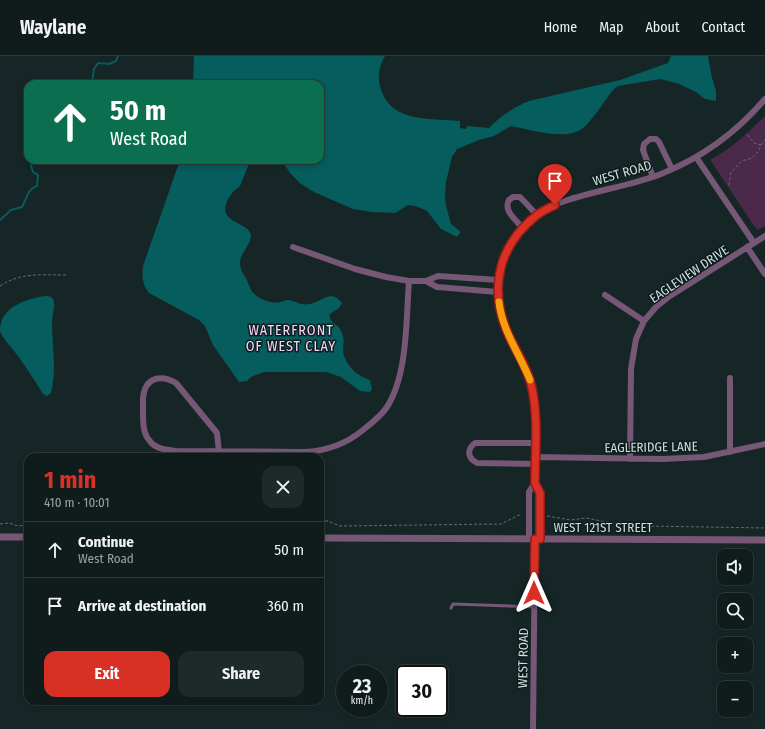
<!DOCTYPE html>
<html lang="en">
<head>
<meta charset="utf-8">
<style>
	:root { --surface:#101c1c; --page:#1e2929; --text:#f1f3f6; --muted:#9ca1a3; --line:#303a3b; --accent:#d93025 }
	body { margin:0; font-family:"Fira Sans Condensed",sans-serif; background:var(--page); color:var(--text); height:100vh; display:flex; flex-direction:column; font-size:15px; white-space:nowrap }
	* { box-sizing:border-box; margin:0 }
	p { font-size:13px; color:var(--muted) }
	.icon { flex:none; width:22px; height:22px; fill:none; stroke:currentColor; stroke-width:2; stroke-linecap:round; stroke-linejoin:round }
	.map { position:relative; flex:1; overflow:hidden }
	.details { position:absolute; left:24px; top:397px; width:300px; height:252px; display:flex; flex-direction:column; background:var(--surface); border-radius:12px; box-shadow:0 2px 6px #0003,0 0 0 1px var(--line) }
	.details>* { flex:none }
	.banner { position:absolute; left:24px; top:24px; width:300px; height:84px; border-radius:12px; box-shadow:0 2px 6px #0003,0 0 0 1px var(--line); background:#0b6e4f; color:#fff; overflow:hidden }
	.fabs { position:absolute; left:717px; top:493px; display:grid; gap:8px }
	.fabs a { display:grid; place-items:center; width:36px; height:36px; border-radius:8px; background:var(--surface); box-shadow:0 2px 6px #0003,0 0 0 1px var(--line); font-size:20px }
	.speed { position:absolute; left:336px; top:609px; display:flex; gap:8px; font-size:20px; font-weight:700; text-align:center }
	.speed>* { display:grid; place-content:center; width:52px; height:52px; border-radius:50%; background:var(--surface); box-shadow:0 2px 6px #0003,0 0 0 1px var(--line); line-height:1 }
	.speed small { font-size:10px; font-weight:400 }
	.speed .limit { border:2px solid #111; border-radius:6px; background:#fff; color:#111 }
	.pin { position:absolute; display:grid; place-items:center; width:34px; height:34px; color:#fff; margin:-41px -17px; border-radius:50% 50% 50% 0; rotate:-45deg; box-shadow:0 0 4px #0007 }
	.pin .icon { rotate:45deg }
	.me { position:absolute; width:44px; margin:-22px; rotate:0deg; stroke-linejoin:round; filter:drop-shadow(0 0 3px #0008) }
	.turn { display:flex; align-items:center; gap:14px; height:84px; padding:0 20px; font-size:18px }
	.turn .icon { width:52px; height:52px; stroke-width:2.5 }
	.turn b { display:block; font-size:28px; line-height:34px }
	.round { display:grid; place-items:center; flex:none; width:42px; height:42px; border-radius:12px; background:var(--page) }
	.overview { display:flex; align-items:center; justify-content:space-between; height:68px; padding:0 20px }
	h1 { font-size:24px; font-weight:700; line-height:30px; color:var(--accent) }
	.action { display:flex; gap:8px; margin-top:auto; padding:8px 20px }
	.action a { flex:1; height:46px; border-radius:12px; background:var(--accent); color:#fff; font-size:16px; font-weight:700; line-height:46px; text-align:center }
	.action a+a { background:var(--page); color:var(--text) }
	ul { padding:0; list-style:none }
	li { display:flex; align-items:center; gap:12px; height:56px; padding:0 20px; border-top:1px solid var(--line) }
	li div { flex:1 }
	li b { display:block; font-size:15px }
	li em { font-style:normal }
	header { display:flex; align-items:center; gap:24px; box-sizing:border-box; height:56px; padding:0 20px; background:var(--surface); border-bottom:1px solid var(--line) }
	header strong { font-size:19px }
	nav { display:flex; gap:22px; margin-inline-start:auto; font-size:14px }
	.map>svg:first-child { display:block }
</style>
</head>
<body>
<header>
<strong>Waylane</strong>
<nav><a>Home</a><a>Map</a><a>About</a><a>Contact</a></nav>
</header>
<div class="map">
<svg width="765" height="673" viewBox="0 0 765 673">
	<rect width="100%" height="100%" fill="#162626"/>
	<path fill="#4a294a" d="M765,60V170L758,174L754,170L711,105V103C731,94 749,75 765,60Z"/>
	<path fill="#055d5d" d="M194,0H385C380,8 377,20 380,30C389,67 429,62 460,65V72L466,73L467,70L489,72C500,60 514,51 529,45L620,24L668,7L671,0H708L712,22L716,35V45L705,43L696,36L679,28L660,23L618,30C609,36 604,48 597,56C592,62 588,68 583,72C565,86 530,73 511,70L494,80L479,84L457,93L452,101L446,126L445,140L446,150L451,168L460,175V177L457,181L441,173L427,155L416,150L408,149L395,157L372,156L353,153L314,136L301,128L291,118L281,104H320V28H193Z
		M180,104H252L248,110L240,130C234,134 232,137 228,143C219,162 234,164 246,172C260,182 239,196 240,207C240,214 244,219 247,224C249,230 251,236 257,240C262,244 273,248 280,246C283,246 285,244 289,244C295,245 302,250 309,248C322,246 331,232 342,247L339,252L330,258C328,267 338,267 341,275C345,282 343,289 343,296C344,303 351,313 356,317C360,320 365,322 370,324L372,333L370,336L360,335L341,321L326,316H264L251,321L247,325L239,326L213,289L205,270L199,264L149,237C142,228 142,221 143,210Z
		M45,240C48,240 51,240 53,243C56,248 52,259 52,265C52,289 57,313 51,337L47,340L43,338C35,325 27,312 18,300C13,293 2,282 0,275C0,250 27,243 45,240Z"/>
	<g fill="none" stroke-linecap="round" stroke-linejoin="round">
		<path stroke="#055d5d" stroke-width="2" d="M92,28L94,13L98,7L109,8L116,5L118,0
			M42,104L50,107L56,106L58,104
			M0,164L11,154L22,151C27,143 27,133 37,130L38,119L33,116L31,110L34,104"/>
		<path stroke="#5f6d6d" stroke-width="1" stroke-dasharray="3 2" stroke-linecap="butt" d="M761,89L765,84
			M729,129L731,116L742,105L752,102L758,96L761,89L754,87L746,77
			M0,230C21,216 42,219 66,219
			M547,460L571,464L586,462L617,468L645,470L765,472
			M320,465H328L340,470L501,468L519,459H522
			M0,468L9,467L18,470L28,469"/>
		<path stroke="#765775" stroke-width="3" d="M451,552L453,548L534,551"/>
		<path stroke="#765775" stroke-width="6" d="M696,101L754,187
			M653,121L643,94L644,88L650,83H656L659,86L672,113
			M523,172C516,164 503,155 509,144L513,141H520L537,159
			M293,191L355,213L386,221L409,225H426L437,231L498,236
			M747,191L765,218
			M426,225L438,220L498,224
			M605,239L644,265
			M730,322V396
			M219,396L217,377L176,327C161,318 145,321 143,342C143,347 143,352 143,357C143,366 143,377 149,384C155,393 166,394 176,395L304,396C327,395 346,388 363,374C372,367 381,360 387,351C408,318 406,263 409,225
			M535,401L663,403L704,401L765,388
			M630,403L631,313L636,283L644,265L656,251L670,240L765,180
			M535,408L477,407C468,402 466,394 475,387H536
			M529,483V436L535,427
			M540,483V437L535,427C535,396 540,355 530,325C519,291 493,261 498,223C503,187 531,156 565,145C597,134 630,130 661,118C701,102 737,76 765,43
			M533,673L535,483"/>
		<path stroke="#765775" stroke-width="7" d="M0,481H28
			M320,482L765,484"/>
	</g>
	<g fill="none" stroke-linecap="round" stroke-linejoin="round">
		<g stroke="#8d1f18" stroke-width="10">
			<path id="route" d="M534,537L535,483H540V437L535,427C535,394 539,360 531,328C526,308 513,291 506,273C489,229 500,188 537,159C542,155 549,152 555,149"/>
		</g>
		<use href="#route" stroke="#d93025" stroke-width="7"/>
		<path stroke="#f59e0b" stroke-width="7" d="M499,246C502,274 520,299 530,324"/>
	</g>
	<g text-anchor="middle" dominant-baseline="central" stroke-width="3" stroke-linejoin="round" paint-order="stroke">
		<g font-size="13" fill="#d2dcdc" stroke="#0c1d1d">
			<text transform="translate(622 117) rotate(-16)">WEST ROAD</text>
			<text transform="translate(689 218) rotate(-34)">EAGLEVIEW DRIVE</text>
			<text transform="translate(651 391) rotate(-1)">EAGLERIDGE LANE</text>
			<text x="603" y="471">WEST 121ST STREET</text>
			<text transform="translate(523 602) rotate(-89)">WEST ROAD</text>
		</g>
		<g font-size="14" letter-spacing="1" fill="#f8d4f6" stroke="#0c1d1d">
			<text x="291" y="274">WATERFRONT<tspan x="291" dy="16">OF WEST CLAY</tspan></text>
		</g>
	</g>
</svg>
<div class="fabs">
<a><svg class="icon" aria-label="sound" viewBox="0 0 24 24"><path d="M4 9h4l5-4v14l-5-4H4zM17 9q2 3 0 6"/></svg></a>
<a><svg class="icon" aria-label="search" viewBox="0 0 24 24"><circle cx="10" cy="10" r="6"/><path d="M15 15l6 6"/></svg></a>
<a>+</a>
<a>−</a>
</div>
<div class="speed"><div>23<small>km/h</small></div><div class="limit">30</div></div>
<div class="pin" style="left:555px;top:149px;background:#d93025"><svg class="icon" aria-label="arrive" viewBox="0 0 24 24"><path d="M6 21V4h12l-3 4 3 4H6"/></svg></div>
<svg class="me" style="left:534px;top:537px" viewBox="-20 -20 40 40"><path d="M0-17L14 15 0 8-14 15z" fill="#d93025" stroke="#fff" stroke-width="4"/></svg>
<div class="banner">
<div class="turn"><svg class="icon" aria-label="ahead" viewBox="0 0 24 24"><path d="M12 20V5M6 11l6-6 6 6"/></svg><div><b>50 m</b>West Road</div></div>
</div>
<section class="details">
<div class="overview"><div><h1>1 min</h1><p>410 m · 10:01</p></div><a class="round"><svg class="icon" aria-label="close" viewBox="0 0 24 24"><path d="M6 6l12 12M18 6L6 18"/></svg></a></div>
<ul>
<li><svg class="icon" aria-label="ahead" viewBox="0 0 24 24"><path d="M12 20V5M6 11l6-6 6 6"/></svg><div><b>Continue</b><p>West Road</p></div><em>50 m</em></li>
<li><svg class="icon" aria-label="arrive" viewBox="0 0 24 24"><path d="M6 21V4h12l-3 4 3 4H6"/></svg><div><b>Arrive at destination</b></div><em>360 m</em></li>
</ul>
<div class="action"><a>Exit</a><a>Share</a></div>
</section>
</div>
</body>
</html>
